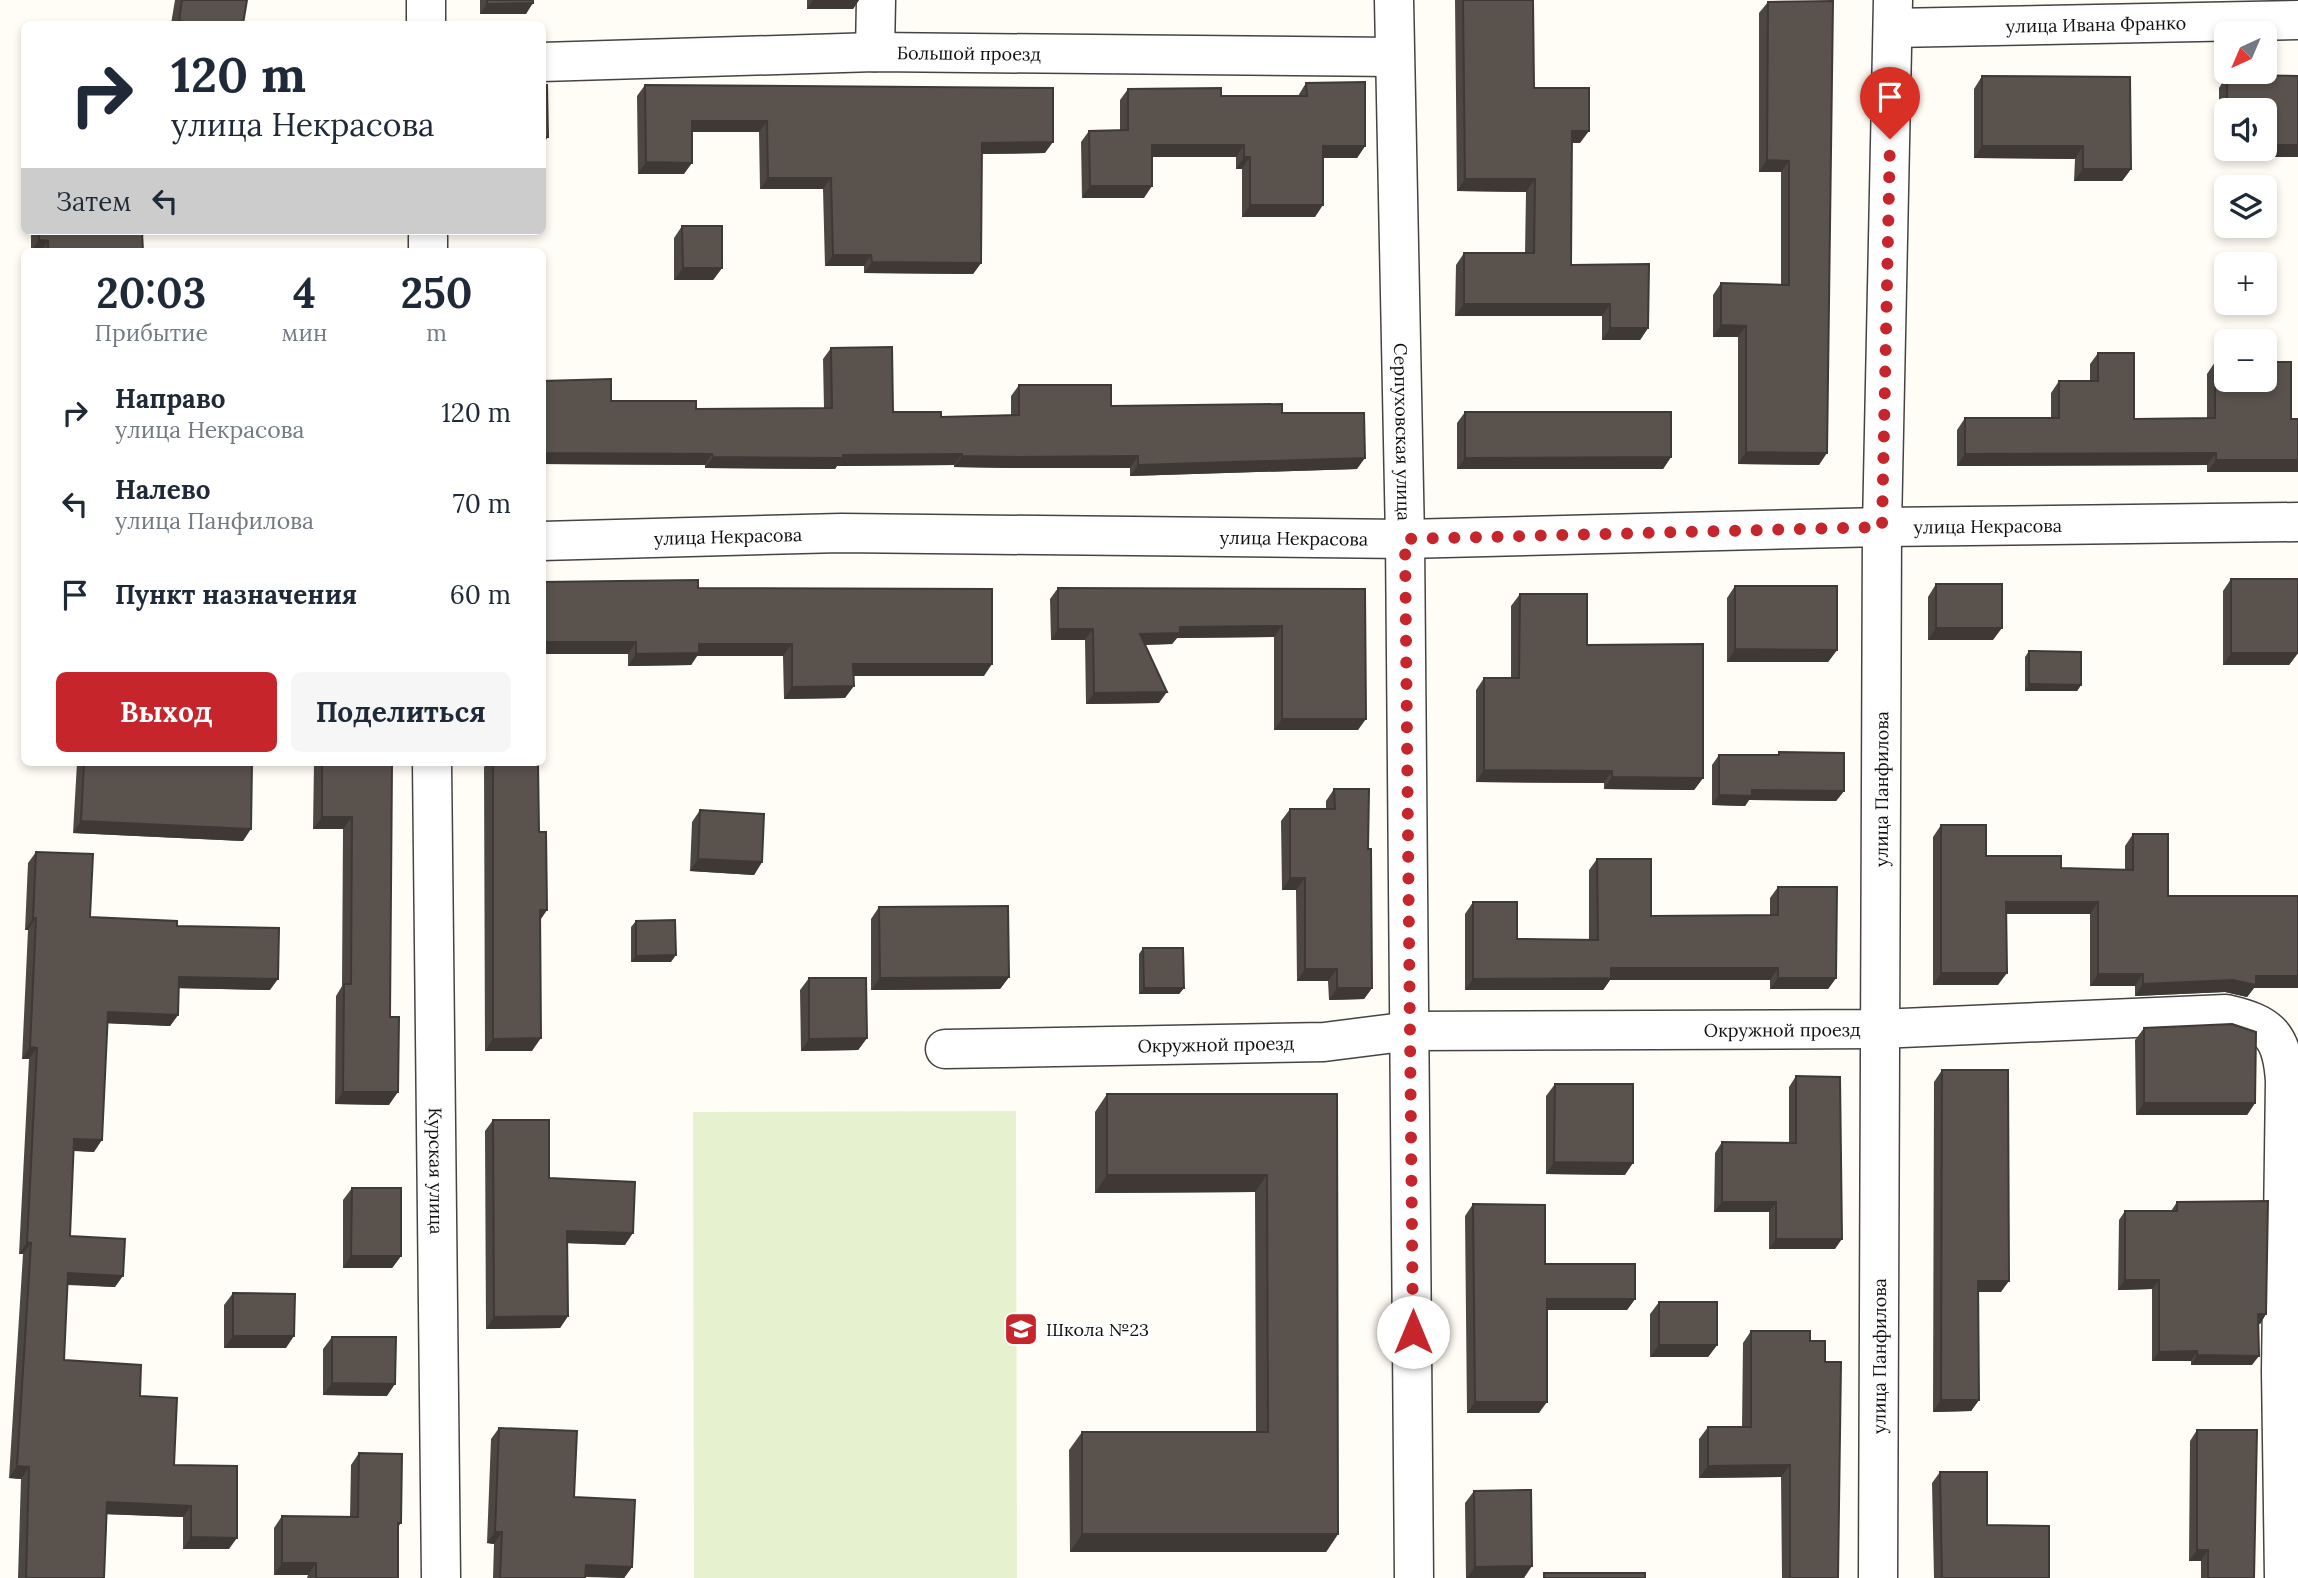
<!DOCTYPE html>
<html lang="ru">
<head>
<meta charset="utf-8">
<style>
	:root { --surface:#fff; --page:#f6f6f7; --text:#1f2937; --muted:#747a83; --accent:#c5252b }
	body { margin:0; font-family:Lora,serif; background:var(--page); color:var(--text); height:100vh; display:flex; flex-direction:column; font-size:26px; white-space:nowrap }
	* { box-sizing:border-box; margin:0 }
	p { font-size:23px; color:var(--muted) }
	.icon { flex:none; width:38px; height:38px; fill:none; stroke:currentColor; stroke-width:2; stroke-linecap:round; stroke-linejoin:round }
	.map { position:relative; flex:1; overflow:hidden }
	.side { position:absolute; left:21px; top:248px; width:525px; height:518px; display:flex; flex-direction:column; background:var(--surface); border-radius:10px; box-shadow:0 4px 10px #0003 }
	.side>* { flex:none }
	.banner { position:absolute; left:21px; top:21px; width:525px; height:214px; border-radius:10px; box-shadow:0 4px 10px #0003; background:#fff; color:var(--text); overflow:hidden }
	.needle { width:46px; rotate:224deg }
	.fabs { position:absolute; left:2214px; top:21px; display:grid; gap:14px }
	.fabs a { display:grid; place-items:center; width:63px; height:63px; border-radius:10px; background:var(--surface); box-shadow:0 4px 10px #0003; font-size:35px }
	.pin { position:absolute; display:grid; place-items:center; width:60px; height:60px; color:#fff; margin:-72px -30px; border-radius:50% 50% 50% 0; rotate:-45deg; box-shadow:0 0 7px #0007 }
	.pin .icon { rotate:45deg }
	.me { position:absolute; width:77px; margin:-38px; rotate:0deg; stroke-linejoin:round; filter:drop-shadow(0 0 5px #0008) }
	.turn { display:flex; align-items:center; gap:24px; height:147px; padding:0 35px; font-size:32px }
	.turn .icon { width:91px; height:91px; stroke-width:2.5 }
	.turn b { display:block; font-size:49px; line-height:60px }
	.then { display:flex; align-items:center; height:66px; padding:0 35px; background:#0003; gap:14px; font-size:26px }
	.eta { display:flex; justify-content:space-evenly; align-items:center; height:119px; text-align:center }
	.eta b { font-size:42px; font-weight:700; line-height:49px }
	.action { display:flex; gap:14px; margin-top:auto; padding:14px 35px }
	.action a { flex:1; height:80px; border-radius:10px; background:var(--accent); color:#fff; font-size:28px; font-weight:700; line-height:80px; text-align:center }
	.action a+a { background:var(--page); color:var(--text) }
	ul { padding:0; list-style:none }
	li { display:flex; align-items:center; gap:21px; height:91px; padding:0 35px }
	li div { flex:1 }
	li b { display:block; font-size:26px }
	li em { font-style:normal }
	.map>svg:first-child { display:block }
</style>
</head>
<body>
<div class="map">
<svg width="2298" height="1578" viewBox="0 0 2298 1578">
	<rect width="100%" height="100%" fill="#fffdf5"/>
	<path fill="#e6f2cf" d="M1016,1111L1017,1578H694L693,1112Z"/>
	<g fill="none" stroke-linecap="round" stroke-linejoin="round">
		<g stroke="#444" stroke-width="41">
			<g id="minor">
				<path d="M426,0V24"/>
				<path id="s1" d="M1394,0L1405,539L1414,1578"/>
				<path id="s2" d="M1893,28L2298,20"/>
				<path d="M875,52L876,0"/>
				<path id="s3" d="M542,62L875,52L1394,57"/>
				<path d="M428,231V252"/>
				<path id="s4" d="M542,541L841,533L1405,539L1882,527L2298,522"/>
				<path id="s5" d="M432,763L441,1578"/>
				<path id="s6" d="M945,1049L1324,1042L1411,1031L1879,1029L2226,1014C2270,1024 2282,1035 2285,1081L2281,1371L2284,1578"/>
				<path id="s7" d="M1878,1578L1882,527L1893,0"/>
			</g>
		</g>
		<use href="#minor" stroke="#fff" stroke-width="38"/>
	</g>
	<path fill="#4d4742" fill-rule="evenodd" d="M175,0H247L243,24H171Z
		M480,0H533L526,14H480Z
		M807,0H859L853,9H807Z
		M1455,0H1533L1534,88L1580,143H1572L1571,265L1648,328L1640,340H1602V316H1455L1456,265L1464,253H1525L1526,192L1457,191Z
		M1833,1L1819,465L1738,464V337H1713V295L1721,283L1781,284V172H1759V13L1768,2Z
		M2227,75L2298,76V157H2219V88ZM2226,110H2264L2226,149Z
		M1982,76L2131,169L2122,181H2074L2075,159L1974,158V89Z
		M1306,83L1365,146L1357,158H1323L1315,217H1242V169H1236V157H1152L1144,198H1082L1081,142L1089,131L1120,130V100L1128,89L1221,96H1298Z
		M645,85L1045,153L982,154L981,263L973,274L864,273V266H825L823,189H760L759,132H692L684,174H638L637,96Z
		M682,226L722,268L713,280H674V238Z
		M31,231H142L143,252H31Z
		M831,348L893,412L941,417L1011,416V396L1019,385L1111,406L1282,413L1357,469L1130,476V468H1011L954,467V465L837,466L835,469L705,468V465L542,464V381L611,401L696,409L824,408L823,359Z
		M2098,353L2134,419L2207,418V374L2215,362L2291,419H2298V472H2207V465L1957,466V430L1965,418H2051V393L2059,381H2090V364Z
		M1465,412L1671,457L1663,469H1457V423Z
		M2231,579L2298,653L2289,665H2223V591Z
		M1936,584L1993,640H1928V597Z
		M1735,586L1837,650L1828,662H1727V598Z
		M698,588L984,676H854L845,698L784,699L783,656H697L691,665L628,666V654H542Z
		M1058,588L1365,589L1358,730H1274V637L1177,638L1172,644L1145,645L1159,703L1086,704L1085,640H1051L1050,599Z
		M1520,594L1587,645L1703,778L1694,790L1604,789V783L1476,782V690L1484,678H1511V606Z
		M2029,651L2081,685L2077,691H2025V657Z
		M1779,752L1844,791L1836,801L1749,800L1745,806L1712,805V765L1719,755H1777Z
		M77,763H252L243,841L73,833Z
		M314,763H392L389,1105L335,1104L336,996L342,986L343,829H313Z
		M487,763H538L539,832L547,910L540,920L532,1051H485L484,767Z
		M1334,789L1368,849L1372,988L1364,999L1329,1000L1328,981H1297L1296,890H1282L1281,821L1290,809H1326V801Z
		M700,810L762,862L754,875L690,871L692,822Z
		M1941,825L1986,856L2061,868L2125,870V846L2133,834L2168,896L2254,988L2247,997L2225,992L2135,996V986H2090V914H2006L1998,985H1933V837Z
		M36,852L90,917L177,926L270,990L179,988L178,1015L170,1026L107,1023L94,1152L73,1151L70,1236L115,1287L67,1285L64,1360L140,1396L174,1465L229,1549H183V1517L107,1514L104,1578H18L21,1479L9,1478L23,1254H19L29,1059H22L28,930H25L28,863Z
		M1597,859L1651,916L1770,915V898L1778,887L1836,978L1828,989H1770V980H1610L1603,990H1465V914L1473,902L1517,939H1589V870Z
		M879,907L1009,977L1000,989L871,990V919Z
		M636,921L671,962H631V927Z
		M1143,948L1184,988L1179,994H1139V954Z
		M809,978L867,1038L858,1050L801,1051L800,990Z
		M2144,1028L2255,1103L2247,1115H2136L2135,1040Z
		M1942,1070L2001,1292H1978L1979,1400L1971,1411L1933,1412L1934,1082Z
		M1796,1076L1835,1249H1769V1212H1714L1715,1153L1722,1142L1789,1143V1087Z
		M1555,1084L1625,1175L1546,1174V1096Z
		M1107,1094H1337L1338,1534L1326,1552H1070L1069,1450L1082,1432H1256L1255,1192L1095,1193V1112Z
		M493,1120L549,1178L625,1245L568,1243V1316L560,1328L486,1329L485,1131Z
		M352,1188L401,1256L392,1268H343V1200Z
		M2177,1202L2266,1314L2260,1324H2258L2252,1365H2191V1361H2152V1289L2118,1290L2119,1220L2125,1211H2171Z
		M1473,1204L1545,1264L1635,1299L1627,1310H1547L1539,1413H1467L1465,1216Z
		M233,1293L286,1348H224V1305Z
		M1659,1302L1717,1345L1708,1357H1650V1314Z
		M1751,1331L1810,1341L1825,1362L1838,1578H1782L1781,1477L1699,1478V1439L1708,1427H1742L1743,1343Z
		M332,1337L387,1396L323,1395V1349Z
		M499,1428L574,1497L632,1567L624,1578L585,1577V1578H493L494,1544L487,1543L491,1439Z
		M2197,1430L2254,1578H2201V1561H2189L2190,1441Z
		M359,1453L401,1523L398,1527V1578H307L308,1575H274V1528L282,1516L350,1517L351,1465Z
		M1940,1472L1987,1525L2049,1578H1934L1932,1483Z
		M1474,1491L1524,1578H1466L1465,1503Z"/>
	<path fill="#3f3936" d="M813,0H859L853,9H807Z
		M533,3L526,14H480L487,4Z
		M179,21L199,24H176Z
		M692,121H767L759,132H684Z
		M1572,131H1589L1580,143H1564Z
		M542,137H548L542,145Z
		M1053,142L1045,153L974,154L982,143Z
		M1152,145H1244L1236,157H1144Z
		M2264,145H2298V157H2219L2226,147V149H2264Z
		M1323,146H1365L1357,158H1314Z
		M1982,146H2083L2075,159L1974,158Z
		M1244,157H1250L1242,169H1236Z
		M1767,160L1789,161L1781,172H1759Z
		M646,162L692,163L684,174H638Z
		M2083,169H2131L2122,181H2074Z
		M768,178H831L823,189H760Z
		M1465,179H1535L1526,192L1457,191Z
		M1090,186H1152L1144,198H1082Z
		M1250,205H1323L1315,217H1242Z
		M39,240L48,241L40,252H31Z
		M833,255H871L864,266H825Z
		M872,262L981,263L973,274L864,273Z
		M683,268H722L713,280H674Z
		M1464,304H1610L1602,316H1455Z
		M1721,325L1746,326L1738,337H1713Z
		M1610,328H1648L1640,340H1602Z
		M1746,452L1827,453L1819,465L1738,464Z
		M542,453L712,454L705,465L542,464Z
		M2216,453L2207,465L1957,466L1965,454Z
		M962,454L954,465L837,466L835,469L705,468L713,457Z
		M962,456H1138L1130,468H1011L954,467Z
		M1671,457L1663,469H1457L1465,458Z
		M1365,458L1357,469L1130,476L1138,465Z
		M2216,460H2298V472H2207Z
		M1282,626L1274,637L1177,638L1172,644L1132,645L1140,634L1180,627Z
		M1936,628H2002L1993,640H1928Z
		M1058,629H1093L1085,640H1051Z
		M542,642H636L628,654H542Z
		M699,644H792L783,656H697L691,665L628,666L636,654Z
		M1735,649L1837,650L1828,662H1727Z
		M2231,653H2298L2289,665H2223Z
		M853,664H992L984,676H845Z
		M2029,684L2081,685L2077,691H2025Z
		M854,686L845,698L784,699L792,687Z
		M1167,692L1159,703L1086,704L1094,693Z
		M1282,719H1366L1358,730H1274Z
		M1484,770L1612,771L1604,783L1476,782Z
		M1612,777L1703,778L1694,790L1604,789Z
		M1752,790L1844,791L1836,801L1749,800L1745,806L1712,805L1719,795Z
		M322,817H352L343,829H313Z
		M81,821L251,829L243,841L73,833Z
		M698,859L762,862L754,875L690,871Z
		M1290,878H1305L1296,890H1282Z
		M2006,902H2098L2090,914H1998Z
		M540,910H547L538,923Z
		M33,918H36L28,930H25Z
		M676,955L671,962H631L636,956Z
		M1611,968H1778L1770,980H1610L1603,990H1465L1473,979Z
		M1305,969H1337L1328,981H1297Z
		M1941,973H2007L1998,985H1933Z
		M2098,974H2143L2135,986H2090Z
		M2256,976H2298V988H2254L2247,997L2225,992L2135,996L2143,984Z
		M179,977L278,979L270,990L171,988Z
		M1009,977L1000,989L871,990L880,978Z
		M1778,978H1836L1828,989H1770Z
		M1144,988H1184L1179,994H1139Z
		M1337,988H1372L1364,999L1329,1000Z
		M108,1012L178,1015L170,1026L99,1023Z
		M541,1038L532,1051H485L493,1039Z
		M867,1038L858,1050L801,1051L809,1039Z
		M30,1047L37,1048L29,1059H22Z
		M343,1092H398L389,1105L335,1104Z
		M2144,1103H2255L2247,1115H2136Z
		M74,1139L102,1140L94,1152L66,1150Z
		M1554,1162L1633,1163L1625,1175L1546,1174Z
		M1107,1175H1267L1255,1192L1095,1193Z
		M1722,1202H1776L1769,1212H1714Z
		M567,1231L633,1233L625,1245L560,1243Z
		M1776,1239H1842L1835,1249H1769Z
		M27,1242L31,1243L23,1254H19Z
		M351,1256H401L392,1268H343Z
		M68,1273L123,1276L115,1287L60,1284Z
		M2125,1280H2159L2152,1289L2118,1290Z
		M1978,1281H2009L2001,1292H1970Z
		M1547,1299H1635L1627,1310H1539Z
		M2258,1314H2266L2260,1324H2252Z
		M568,1316L560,1328L486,1329L494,1317Z
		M233,1336H294L286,1348H224Z
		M1659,1345H1717L1708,1357H1650Z
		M2197,1351L2191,1361H2152L2159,1352Z
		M2197,1355L2259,1356L2252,1365H2191Z
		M332,1383L395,1384L387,1396L323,1395Z
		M1941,1400H1979L1971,1411L1933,1412Z
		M1475,1402H1547L1539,1413H1467Z
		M1790,1465L1781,1477L1699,1478L1708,1466Z
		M17,1466L29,1467L21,1479L9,1478Z
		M107,1502L191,1506L183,1517L99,1514Z
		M495,1532H502L494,1544L487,1543Z
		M1082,1534H1338L1326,1552H1070Z
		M191,1537L237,1538L229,1549H183Z
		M2197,1550H2208L2201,1561H2189Z
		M282,1563H316L308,1575H274Z
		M586,1565L632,1567L624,1578L578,1576Z
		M1532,1566L1524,1578H1467L1475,1567Z"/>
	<path fill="#5a524d" stroke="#3f3936" stroke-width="2" d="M182,0H247L243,24H199L179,21Z
		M487,0H533V3L487,4Z
		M1463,0H1533L1534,88H1589V131H1572L1571,265L1649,264L1648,328H1610V304H1464V253H1534L1535,179H1465Z
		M1833,1L1827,453L1746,452V326L1721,325V283L1789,285V161L1767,160L1768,2Z
		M2227,75L2298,76V145H2264V110H2227Z
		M1982,76L2130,77L2131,169H2083V146H1982Z
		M1365,82V146H1323V205H1250V157H1244V145H1152V186H1090L1089,131L1128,130V89L1221,88V96H1307L1306,83Z
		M542,85H547L548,137H542Z
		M645,85L1053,88V142L982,143L981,263L872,262L871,255H833L831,178H768L767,121H692V163L646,162Z
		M682,226H722V268H683Z
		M39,231H142L143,252H48V241L39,240Z
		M892,347L893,412H941V417L1019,415V385H1111V406L1282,404V413H1364L1365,458L1138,465V456L1019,457L962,456V454L843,455V458L713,457L712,454L542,453V381L611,379V401H696V409L832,408L831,348Z
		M2098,353H2134V419L2215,418V362H2226V380H2264V362H2291V419H2298V460H2216V453L1965,454V418H2059V381H2098Z
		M1465,412H1671V457L1465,458Z
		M2231,579H2298V653H2231Z
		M698,580V588L992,589V664H853L854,686L792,687V644H699V653L636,654V642H542V582Z
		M1936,584H2002V628H1936Z
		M1735,586H1837V650L1735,649Z
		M1058,588L1365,589L1366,719H1282V626L1180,627V633L1140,634L1167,692L1094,693L1093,629H1058Z
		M1520,594H1587V645L1703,644V778L1612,777V771L1484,770V678H1519Z
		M2029,651L2081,652V685L2029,684Z
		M1779,752L1844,753V791L1752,790V796L1719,795V755H1779Z
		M84,763H252L251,829L81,821Z
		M322,763H392L390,1017H399L398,1092H343L344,984H351L352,817H322Z
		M493,763H538L539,832H546L547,910H540L541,1038L493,1039Z
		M1334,789H1369L1368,849H1371L1372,988H1337V969H1305V878H1290V809H1335Z
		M700,810L764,814L762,862L698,859Z
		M1941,825H1986V856H2061V868L2133,870V834H2168V896H2298V976H2256V985L2233,980L2143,984V974H2098V902H2006L2007,973H1941Z
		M36,852L93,854L90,917L177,921V926L279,928L278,979L179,977L178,1015L108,1012L102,1140L74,1139L70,1236L125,1239L123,1276L68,1273L64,1360L141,1365L140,1396L177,1398L174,1465L237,1466V1538L191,1537V1506L107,1502L104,1578H26L29,1467L17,1466L31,1243L27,1242L37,1048L30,1047L36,918H33Z
		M1597,859H1651V916L1778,915V887H1837L1836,978H1778V968H1611V978L1473,979V902H1517V939L1598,940Z
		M1008,906L1009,977L880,978L879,907Z
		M675,920L676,955L636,956V921Z
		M1143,948H1183L1184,988H1144Z
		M809,978H866L867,1038L809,1039Z
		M2232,1024L2256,1032L2255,1103H2144V1028Z
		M1942,1070H2008L2009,1281H1978L1979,1400H1941Z
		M1796,1076L1840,1077L1842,1239H1776V1202H1722V1142L1796,1143Z
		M1555,1084H1633V1163L1554,1162Z
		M1107,1094H1337L1338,1534H1082V1432H1268L1267,1175H1107Z
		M493,1120H549V1178L635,1182L633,1233L567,1231L568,1316L494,1317Z
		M352,1188H401V1256H351Z
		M2268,1201L2266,1314H2258L2259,1356L2197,1355V1351L2159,1352V1280H2125V1211H2177V1202Z
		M1473,1204L1545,1205V1264H1635V1299H1547V1402H1475Z
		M233,1293L295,1294L294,1336H233Z
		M1659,1302H1717V1345H1659Z
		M1751,1331H1810V1341H1825V1362H1841L1838,1578H1790V1465L1708,1466V1427H1751Z
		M332,1337H396L395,1384L332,1383Z
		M499,1428L577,1431L574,1497L635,1500L632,1567L586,1565L585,1578H500L502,1532H495Z
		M2197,1430H2257L2254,1578H2208V1550H2197Z
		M359,1453L402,1454L401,1523H398V1578H316V1563H282V1516L358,1517Z
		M1940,1472H1987V1525L2049,1526V1578H1942Z
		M1531,1490L1532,1566L1475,1567L1474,1491Z
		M1544,1573H1645V1578H1544Z"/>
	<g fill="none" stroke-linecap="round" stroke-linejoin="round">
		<path stroke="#c5252b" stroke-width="12" stroke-dasharray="0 21.6" d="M1413,1332L1405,539L1882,527L1890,139"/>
	</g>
	<defs>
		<g id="school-square" transform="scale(1.75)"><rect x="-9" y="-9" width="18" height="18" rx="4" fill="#c5252b" stroke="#fff"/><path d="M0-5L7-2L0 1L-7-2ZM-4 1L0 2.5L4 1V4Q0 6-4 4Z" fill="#fff"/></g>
	</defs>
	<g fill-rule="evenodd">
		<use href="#school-square" x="1021" y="1329"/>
	</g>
	<g text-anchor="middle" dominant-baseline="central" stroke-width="7" stroke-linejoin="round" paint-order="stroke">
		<g font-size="18" fill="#111" stroke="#fff">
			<text stroke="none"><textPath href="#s2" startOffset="203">улица Ивана Франко</textPath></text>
			<text stroke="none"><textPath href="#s3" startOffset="427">Большой проезд</textPath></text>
			<text stroke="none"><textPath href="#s1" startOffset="432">Серпуховская улица</textPath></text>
			<text stroke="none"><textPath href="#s4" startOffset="1446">улица Некрасова</textPath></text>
			<text stroke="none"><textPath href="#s4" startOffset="186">улица Некрасова</textPath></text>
			<text stroke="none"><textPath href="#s4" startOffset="752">улица Некрасова</textPath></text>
			<text stroke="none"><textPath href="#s7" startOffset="789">улица Панфилова</textPath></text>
			<text stroke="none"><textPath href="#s6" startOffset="838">Окружной проезд</textPath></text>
			<text stroke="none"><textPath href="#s6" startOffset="271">Окружной проезд</textPath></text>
			<text stroke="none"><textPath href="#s5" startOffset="408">Курская улица</textPath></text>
			<text stroke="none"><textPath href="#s7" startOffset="222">улица Панфилова</textPath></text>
		</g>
		<g font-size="18" fill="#111" stroke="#fff" text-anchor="start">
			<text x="1046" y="1329">Школа №23</text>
		</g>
	</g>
</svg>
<div class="fabs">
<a><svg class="needle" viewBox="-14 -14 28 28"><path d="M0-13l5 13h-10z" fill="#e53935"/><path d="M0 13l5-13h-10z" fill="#747a83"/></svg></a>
<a><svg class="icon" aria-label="sound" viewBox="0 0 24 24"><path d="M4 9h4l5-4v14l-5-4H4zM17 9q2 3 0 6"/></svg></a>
<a><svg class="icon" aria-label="layers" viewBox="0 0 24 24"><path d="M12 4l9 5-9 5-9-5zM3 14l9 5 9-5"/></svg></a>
<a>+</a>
<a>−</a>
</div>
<div class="pin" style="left:1890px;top:139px;background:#d93025"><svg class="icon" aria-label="arrive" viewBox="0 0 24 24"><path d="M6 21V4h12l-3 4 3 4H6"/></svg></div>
<svg class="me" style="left:1413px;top:1332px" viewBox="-20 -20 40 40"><circle r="19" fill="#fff"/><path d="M0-13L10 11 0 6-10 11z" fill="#c5252b"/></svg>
<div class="banner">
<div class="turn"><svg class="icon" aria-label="right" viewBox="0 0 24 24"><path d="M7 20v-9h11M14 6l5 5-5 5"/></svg><div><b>120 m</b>улица Некрасова</div></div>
<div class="then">Затем<svg class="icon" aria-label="left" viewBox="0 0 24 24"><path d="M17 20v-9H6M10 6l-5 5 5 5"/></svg></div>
</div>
<section class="side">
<div class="eta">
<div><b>20:03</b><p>Прибытие</p></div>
<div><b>4</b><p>мин</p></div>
<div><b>250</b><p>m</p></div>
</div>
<ul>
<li><svg class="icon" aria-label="right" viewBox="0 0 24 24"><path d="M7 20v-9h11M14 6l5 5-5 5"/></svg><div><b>Направо</b><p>улица Некрасова</p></div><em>120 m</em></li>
<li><svg class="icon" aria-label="left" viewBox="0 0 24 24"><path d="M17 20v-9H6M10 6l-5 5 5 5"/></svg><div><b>Налево</b><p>улица Панфилова</p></div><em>70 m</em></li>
<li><svg class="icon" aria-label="arrive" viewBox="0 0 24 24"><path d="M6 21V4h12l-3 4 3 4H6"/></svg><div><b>Пункт назначения</b></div><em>60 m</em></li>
</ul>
<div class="action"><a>Выход</a><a>Поделиться</a></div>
</section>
</div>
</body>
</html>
